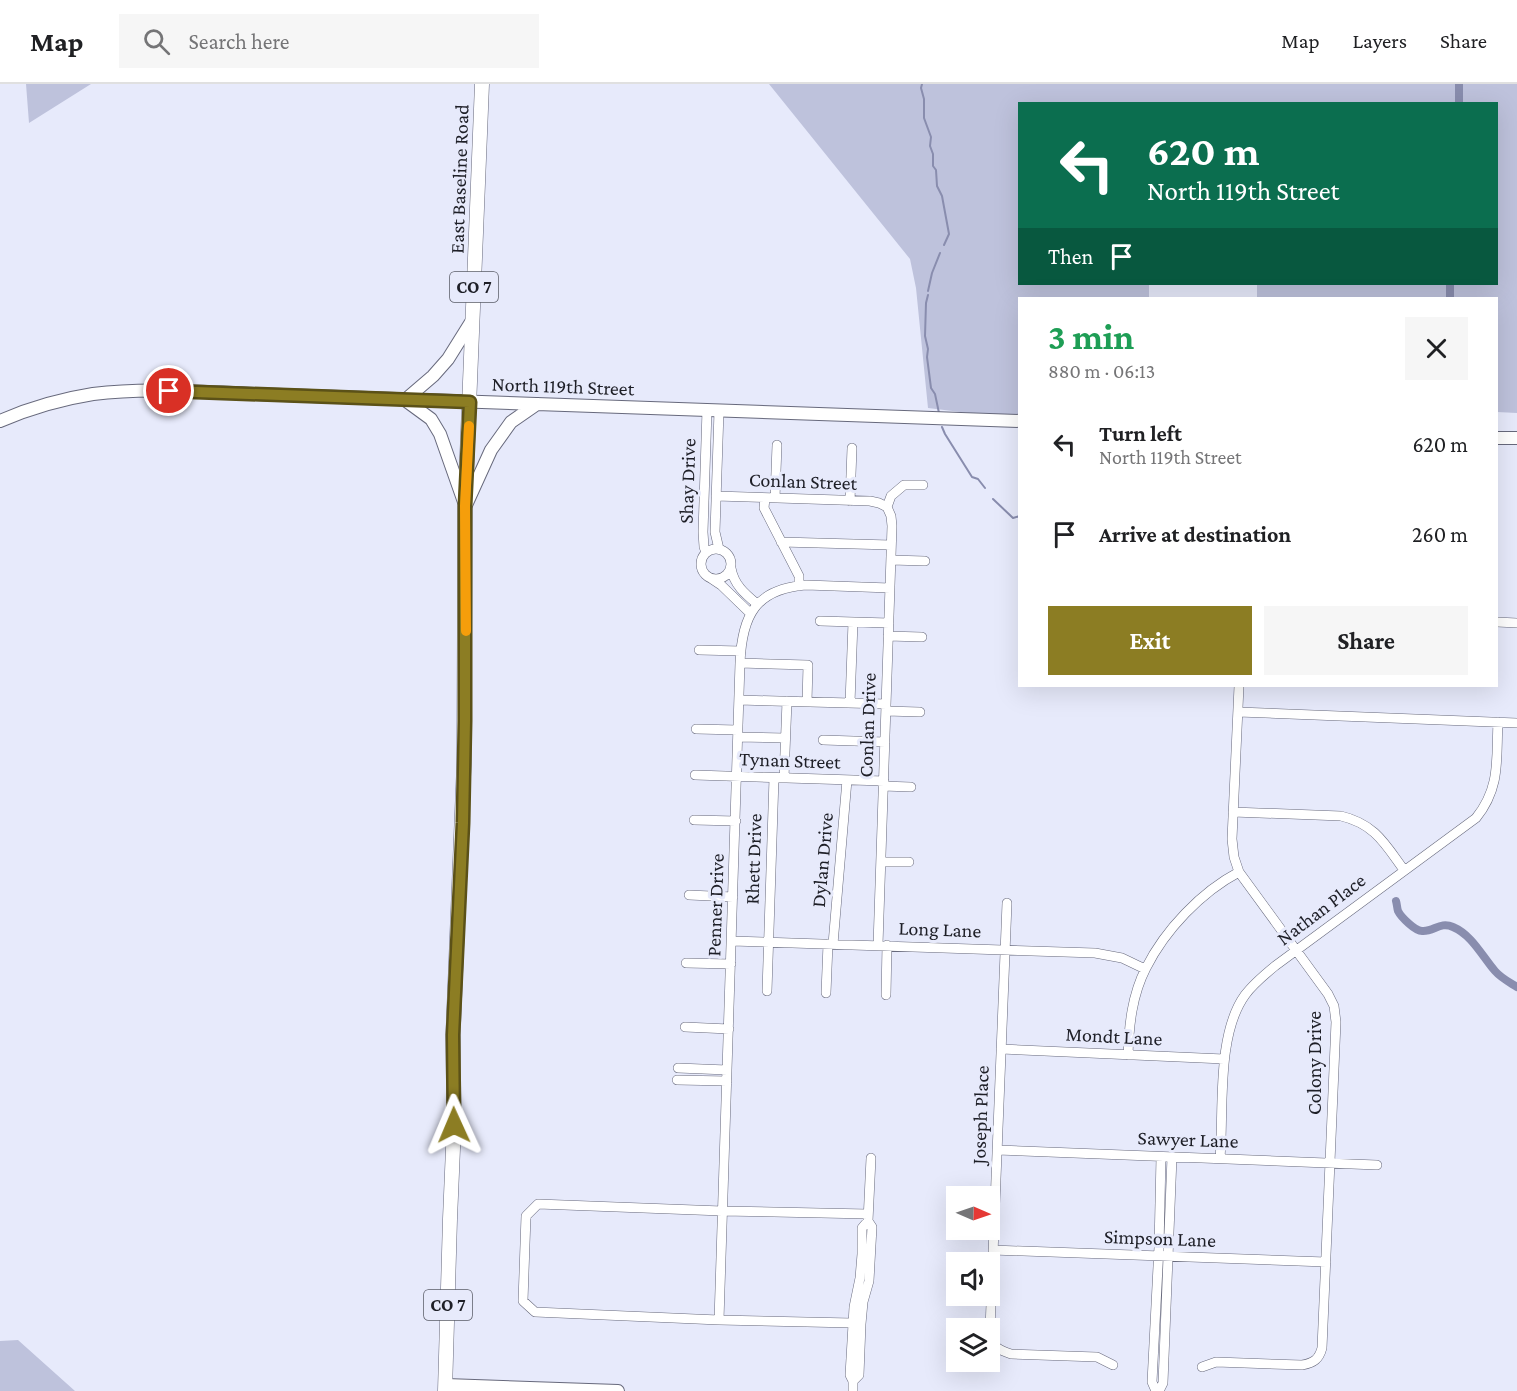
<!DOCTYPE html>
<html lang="en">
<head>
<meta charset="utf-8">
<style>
	:root { --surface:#fff; --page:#f6f6f6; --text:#202124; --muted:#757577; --line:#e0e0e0; --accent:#8c7d23 }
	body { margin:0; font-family:"Crimson Pro",serif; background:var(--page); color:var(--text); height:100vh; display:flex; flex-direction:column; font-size:22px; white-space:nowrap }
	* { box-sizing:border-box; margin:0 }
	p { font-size:20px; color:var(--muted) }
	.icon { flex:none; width:33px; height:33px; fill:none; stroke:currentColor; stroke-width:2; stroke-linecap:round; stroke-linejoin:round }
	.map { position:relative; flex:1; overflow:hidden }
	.side { position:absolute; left:1018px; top:213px; width:480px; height:390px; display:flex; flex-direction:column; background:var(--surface); border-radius:0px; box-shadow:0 6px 24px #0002 }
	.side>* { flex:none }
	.banner { position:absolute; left:1018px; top:18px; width:480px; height:183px; border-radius:0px; box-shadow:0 6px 24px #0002; background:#0b6e4f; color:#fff; overflow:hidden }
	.needle { width:39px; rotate:92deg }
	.buttons { position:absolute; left:946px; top:1102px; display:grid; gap:12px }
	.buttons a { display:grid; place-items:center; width:54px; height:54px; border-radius:0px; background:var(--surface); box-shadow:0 6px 24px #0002; font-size:30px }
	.pin { position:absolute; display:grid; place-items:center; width:51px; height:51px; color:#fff; margin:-26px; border:3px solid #fff; border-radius:50%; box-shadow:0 2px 6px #0007 }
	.me { position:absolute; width:66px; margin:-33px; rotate:359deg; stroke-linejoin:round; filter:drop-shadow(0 0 4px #0008) }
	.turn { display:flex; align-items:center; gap:21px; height:126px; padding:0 30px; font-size:27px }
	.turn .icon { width:78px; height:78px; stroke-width:2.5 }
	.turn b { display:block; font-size:42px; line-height:51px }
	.then { display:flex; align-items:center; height:57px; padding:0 30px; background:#0003; gap:12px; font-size:22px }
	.round { display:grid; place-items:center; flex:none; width:63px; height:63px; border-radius:0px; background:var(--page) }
	.head { display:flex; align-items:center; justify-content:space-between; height:102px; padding:0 30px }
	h1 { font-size:36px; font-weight:700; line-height:45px; color:#1e9e55 }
	.cta { display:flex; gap:12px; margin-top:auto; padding:12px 30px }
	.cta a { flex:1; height:69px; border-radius:0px; background:var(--accent); color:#fff; font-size:24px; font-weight:700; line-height:69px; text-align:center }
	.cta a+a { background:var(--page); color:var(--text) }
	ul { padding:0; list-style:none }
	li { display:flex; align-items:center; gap:18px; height:90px; padding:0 30px }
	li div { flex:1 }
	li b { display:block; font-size:22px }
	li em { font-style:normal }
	header { display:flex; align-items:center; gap:36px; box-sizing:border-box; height:84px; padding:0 30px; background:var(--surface); border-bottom:2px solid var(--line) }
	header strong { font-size:28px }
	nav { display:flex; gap:33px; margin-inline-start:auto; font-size:21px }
	.search { width:420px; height:54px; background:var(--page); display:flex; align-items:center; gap:15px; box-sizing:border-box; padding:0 21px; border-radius:0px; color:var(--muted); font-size:22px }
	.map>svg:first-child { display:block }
</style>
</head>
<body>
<header>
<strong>Map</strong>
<div class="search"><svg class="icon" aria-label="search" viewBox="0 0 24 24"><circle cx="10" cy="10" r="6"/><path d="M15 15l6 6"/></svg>Search here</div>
<nav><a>Map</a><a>Layers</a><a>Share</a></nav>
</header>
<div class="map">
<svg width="1517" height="1307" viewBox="0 0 1517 1307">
	<rect width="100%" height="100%" fill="#e7eafb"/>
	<path fill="#bec2dc" d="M26,0H91L29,39Z
		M769,0H1517V329L1497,328V214H1257V200H1497V20H1020V200H1149V214H1020V332L985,331L928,324L916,204L910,175Z
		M18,1256L75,1307H0V1257Z"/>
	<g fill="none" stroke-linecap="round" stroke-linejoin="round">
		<path stroke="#898dae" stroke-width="2" d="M922,0L921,4L924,15V34L931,53L930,62L933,70V82L936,86L937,102L942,112L949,150L944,161
			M928,207L932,189L940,169
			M928,211L926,219L925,252L928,265L927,273L931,304L935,310L939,329
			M942,343L945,350L972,393L978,395L985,404
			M993,415L1013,434L1020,432"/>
		<path stroke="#898dae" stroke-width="8" d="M1459,20V0
			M1450,214V200
			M1396,817C1397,820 1397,824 1398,827C1401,833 1415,847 1422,847C1434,848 1440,837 1453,843C1472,851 1482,872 1495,887C1501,894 1509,898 1517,903"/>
		<g stroke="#67697c" stroke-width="10">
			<path id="street" d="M719,327L715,448L719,465
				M716,412L870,417L879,419L887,423
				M765,414L764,424L799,492V502
				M775,414L777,361
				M850,417L852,364
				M887,423L891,412L904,401H923
				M781,458L891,461
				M701 480a15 15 0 1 1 30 0a15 15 0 1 1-30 0Z
				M706,468L704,463L703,448L707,326
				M891,476L925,477
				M731,484C734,501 745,510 757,520
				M712,495L721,501L750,529
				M820,537L889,539
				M1497,538L1517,539
				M888,552L922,553
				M699,566L741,567
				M740,579L808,581L807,618
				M739,616L886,620
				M850,619L853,538
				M886,627L920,628
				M1238,628L1517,639
				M696,645L738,646
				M738,653L785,654
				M823,656L885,658
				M695,691L884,697
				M784,694L787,617
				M883,702L911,703
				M1233,728L1341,732C1375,740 1385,760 1404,786
				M694,736L736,737
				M881,778H909
				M689,811L733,813
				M732,857L1095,869L1122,874L1145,885
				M833,860L847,696
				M878,861L892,442L891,432L887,423
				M686,879L731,880
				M767,907L774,694
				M826,909L828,860
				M886,911L887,861
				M685,943L729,945
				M1001,965L1224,975
				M1128,971C1129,941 1132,911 1146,884C1165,846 1201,808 1239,788
				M678,984L727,986
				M677,996L727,997
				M997,1066L1377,1081
				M1220,1074C1224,1027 1216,951 1245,911C1253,900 1264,891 1275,882L1476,734C1501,703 1496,675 1498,638
				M993,1166L1326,1178
				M719,1236L740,579C742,532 755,505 806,501L890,504
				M852,1239L719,1236L535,1228L523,1217L526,1132L538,1120L722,1127L868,1130
				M990,1245L1007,819
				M990,1250C992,1263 999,1266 1011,1270L1097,1273L1113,1281
				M1202,1283L1216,1278L1302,1281C1314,1279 1319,1275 1322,1264L1336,938L1334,922L1328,910L1239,788L1234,773L1232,755L1239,602
				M853,1297L859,1291L861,1240L863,1218L869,1197L872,1143L868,1137
				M853,1307V1297L850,1291L854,1223L860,1194L862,1170V1144L868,1137L871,1074
				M1156,1307L1152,1298L1159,1163L1161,1073
				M1159,1307L1163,1299L1172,1073"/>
		</g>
		<g stroke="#67697c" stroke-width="14">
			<path id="secondary" d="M0,337C30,324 61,315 93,310C146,303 201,308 255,310L1020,337
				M1497,354H1517
				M464,418L440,350L431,335L405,316L433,292L448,275L473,235
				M466,421L491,366L511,338L537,320
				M446,1301L618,1307"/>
		</g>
		<g stroke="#67697c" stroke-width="15">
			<path id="primary" d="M445,1307L450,1135L454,1041L453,951L464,680L465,422L482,0"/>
		</g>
		<use href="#street" stroke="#fff" stroke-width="9"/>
		<use href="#secondary" stroke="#fff" stroke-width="12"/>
		<use href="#primary" stroke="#fff" stroke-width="14"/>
	</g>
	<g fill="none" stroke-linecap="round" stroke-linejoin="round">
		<g stroke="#5b5117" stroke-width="15">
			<path id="route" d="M169,307L470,318L465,422V637L463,739L453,951L454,1041"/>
		</g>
		<use href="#route" stroke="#8c7d23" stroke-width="10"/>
		<path stroke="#f59e0b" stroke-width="10" d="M466,547L465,422L469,342"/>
	</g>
	<g text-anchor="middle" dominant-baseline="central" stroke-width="6" stroke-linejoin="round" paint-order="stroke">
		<g fill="#e7eafb" stroke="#5a5c67" stroke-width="1.5">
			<rect x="450" y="188" width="48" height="30" rx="4.5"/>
			<rect x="424" y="1206" width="48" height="30" rx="4.5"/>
		</g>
		<g font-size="18" font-weight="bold" fill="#1e1f27">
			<text x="474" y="203">CO 7</text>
			<text x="448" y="1221">CO 7</text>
		</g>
		<g font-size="20" fill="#1e1f27" stroke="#e7eafb">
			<text transform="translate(459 95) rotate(-88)">East Baseline Road</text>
			<text transform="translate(563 302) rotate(2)">North 119th Street</text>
			<text transform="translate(687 397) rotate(-88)">Shay Drive</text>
			<text transform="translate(803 397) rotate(2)">Conlan Street</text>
			<text transform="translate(867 641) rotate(-88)">Conlan Drive</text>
			<text transform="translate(790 676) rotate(2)">Tynan Street</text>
			<text transform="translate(753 775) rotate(-88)">Rhett Drive</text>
			<text transform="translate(822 776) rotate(-85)">Dylan Drive</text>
			<text transform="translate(715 821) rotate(-88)">Penner Drive</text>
			<text transform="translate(1321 825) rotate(-37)">Nathan Place</text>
			<text transform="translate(940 845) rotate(2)">Long Lane</text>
			<text transform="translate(1114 952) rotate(3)">Mondt Lane</text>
			<text transform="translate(1314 979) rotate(-90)">Colony Drive</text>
			<text transform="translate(980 1031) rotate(-88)">Joseph Place</text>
			<text transform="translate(1188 1055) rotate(2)">Sawyer Lane</text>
			<text transform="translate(1160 1154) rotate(2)">Simpson Lane</text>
		</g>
	</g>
</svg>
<div class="buttons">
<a><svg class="needle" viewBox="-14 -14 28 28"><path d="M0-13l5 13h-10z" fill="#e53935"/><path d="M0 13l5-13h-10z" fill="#757577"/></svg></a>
<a><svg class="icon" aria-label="sound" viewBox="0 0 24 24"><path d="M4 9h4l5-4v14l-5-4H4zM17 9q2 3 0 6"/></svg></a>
<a><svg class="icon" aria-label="layers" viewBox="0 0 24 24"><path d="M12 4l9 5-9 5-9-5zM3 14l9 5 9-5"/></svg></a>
</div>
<div class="pin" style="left:169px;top:307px;background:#d93025"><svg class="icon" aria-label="arrive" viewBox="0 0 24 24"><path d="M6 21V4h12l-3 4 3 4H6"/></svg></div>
<svg class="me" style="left:454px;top:1041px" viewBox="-20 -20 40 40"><path d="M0-17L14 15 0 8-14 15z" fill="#8c7d23" stroke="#fff" stroke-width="4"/></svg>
<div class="banner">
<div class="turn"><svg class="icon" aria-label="left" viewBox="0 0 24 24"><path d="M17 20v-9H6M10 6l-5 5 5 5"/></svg><div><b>620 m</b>North 119th Street</div></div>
<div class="then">Then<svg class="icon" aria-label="arrive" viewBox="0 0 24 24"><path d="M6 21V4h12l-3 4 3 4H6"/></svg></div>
</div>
<section class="side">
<div class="head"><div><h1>3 min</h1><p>880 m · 06:13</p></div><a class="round"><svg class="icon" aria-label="close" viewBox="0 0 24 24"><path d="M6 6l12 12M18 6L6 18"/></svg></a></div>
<ul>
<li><svg class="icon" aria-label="left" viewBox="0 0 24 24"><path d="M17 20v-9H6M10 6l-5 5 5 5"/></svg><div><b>Turn left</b><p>North 119th Street</p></div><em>620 m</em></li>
<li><svg class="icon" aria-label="arrive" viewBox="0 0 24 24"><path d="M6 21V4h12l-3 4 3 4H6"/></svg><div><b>Arrive at destination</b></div><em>260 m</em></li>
</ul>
<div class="cta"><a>Exit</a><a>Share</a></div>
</section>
</div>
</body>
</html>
